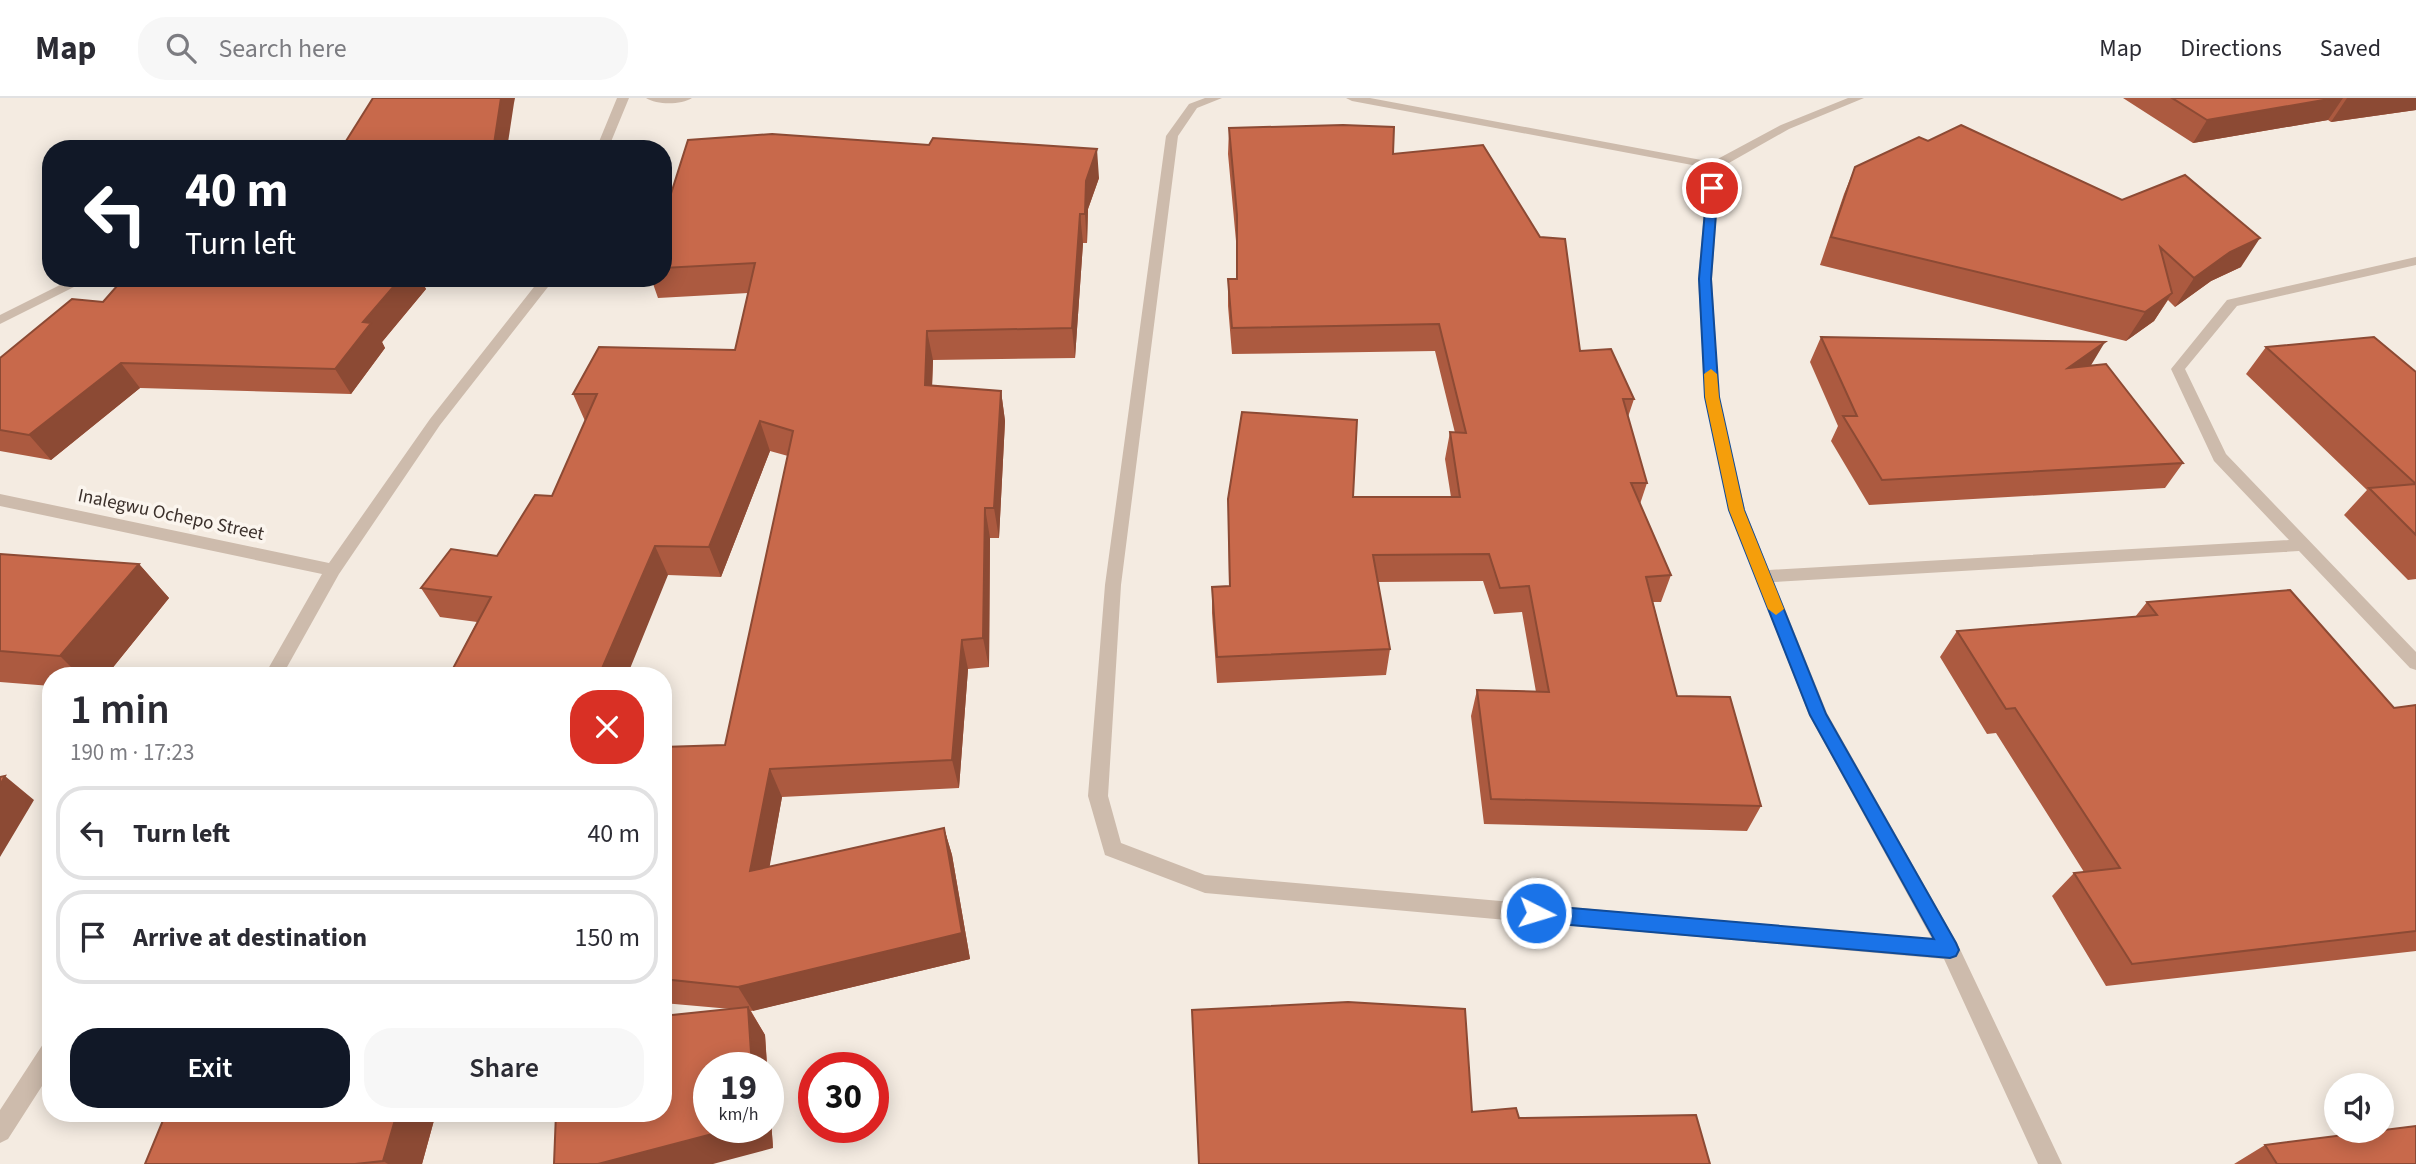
<!DOCTYPE html>
<html lang="en">
<head>
<meta charset="utf-8">
<style>
	:root { --surface:#fff; --page:#f7f7f7; --text:#2b2b33; --muted:#7c7c81; --line:#e1e1e2; --accent:#111827 }
	body { margin:0; font-family:"Source Sans 3",sans-serif; background:var(--page); color:var(--text); height:100vh; display:flex; flex-direction:column; font-size:26px; white-space:nowrap }
	* { box-sizing:border-box; margin:0 }
	p { font-size:23px; color:var(--muted) }
	.icon { flex:none; width:38px; height:38px; fill:none; stroke:currentColor; stroke-width:2; stroke-linecap:round; stroke-linejoin:round }
	.map { position:relative; flex:1; overflow:hidden }
	.details { position:absolute; left:42px; top:569px; width:630px; height:455px; display:flex; flex-direction:column; background:var(--surface); border-radius:28px; box-shadow:0 4px 18px #0003 }
	.details>* { flex:none }
	.top-card { position:absolute; left:42px; top:42px; width:630px; height:147px; border-radius:28px; box-shadow:0 4px 18px #0003; background:#111827; color:#fff; overflow:hidden }
	.tools { position:absolute; left:2324px; top:975px; display:grid; gap:14px }
	.tools a { display:grid; place-items:center; width:70px; height:70px; border-radius:50%; background:var(--surface); box-shadow:0 4px 18px #0003; font-size:35px }
	.speed { position:absolute; left:693px; top:954px; display:flex; gap:14px; font-size:35px; font-weight:700; text-align:center }
	.speed>* { display:grid; place-content:center; width:91px; height:91px; border-radius:50%; background:var(--surface); box-shadow:0 4px 18px #0003; line-height:1 }
	.speed small { font-size:18px; font-weight:400 }
	.speed .limit { border:10px solid #d22; background:#fff; color:#111 }
	.pin { position:absolute; display:grid; place-items:center; width:60px; height:60px; color:#fff; margin:-30px; border:4px solid #fff; border-radius:50%; box-shadow:0 2px 7px #0007 }
	.me { position:absolute; width:77px; margin:-38px; rotate:95deg; stroke-linejoin:round; filter:drop-shadow(0 0 5px #0008) }
	.turn { display:flex; align-items:center; gap:24px; height:147px; padding:0 28px; font-size:32px }
	.turn .icon { width:91px; height:91px; stroke-width:2.5 }
	.turn b { display:block; font-size:49px; line-height:60px }
	.round { display:grid; place-items:center; flex:none; width:74px; height:74px; border-radius:28px; background:var(--page) }
	.headline { display:flex; align-items:center; justify-content:space-between; height:119px; padding:0 28px }
	h1 { font-size:42px; font-weight:600; line-height:52px }
	.button { display:flex; gap:14px; margin-top:auto; padding:14px 28px }
	.button a { flex:1; height:80px; border-radius:28px; background:var(--accent); color:#fff; font-size:28px; font-weight:600; line-height:80px; text-align:center }
	.button a+a { background:var(--page); color:var(--text) }
	ul { padding:0; list-style:none }
	li { display:flex; align-items:center; gap:21px; height:94px; margin:0 14px 10px; padding:0 14px; border:4px solid var(--line); border-radius:28px }
	li div { flex:1 }
	li b { display:block; font-size:26px }
	li em { font-style:normal }
	header { display:flex; align-items:center; gap:42px; box-sizing:border-box; height:98px; padding:0 35px; background:var(--surface); border-bottom:2px solid var(--line) }
	header strong { font-size:33px }
	nav { display:flex; gap:38px; margin-inline-start:auto; font-size:24px }
	.search { width:490px; height:63px; background:var(--page); display:flex; align-items:center; gap:18px; box-sizing:border-box; padding:0 24px; border-radius:28px; color:var(--muted); font-size:26px }
	.map>svg:first-child { display:block }
</style>
</head>
<body>
<header>
<strong>Map</strong>
<div class="search"><svg class="icon" aria-label="search" viewBox="0 0 24 24"><circle cx="10" cy="10" r="6"/><path d="M15 15l6 6"/></svg>Search here</div>
<nav><a>Map</a><a>Directions</a><a>Saved</a></nav>
</header>
<div class="map">
<svg width="2416" height="1066" viewBox="0 0 2416 1066">
	<rect width="100%" height="100%" fill="#f4ebe1"/>
	<g fill="none" stroke-linecap="round" stroke-linejoin="round">
		<path fill="#cdbbac" fill-rule="evenodd" d="M617,0H629L608,51H596Z
			M646,0H692C681,7 657,7 646,0Z
			M1205,0H1222L1197,10L1178,38L1121,487L1108,698L1121,745L1205,777L1932,841L1809,617L1729,412L1705,299L1698,181L1708,70L1352,3L1346,0H1370L1712,64L1781,27L1848,0H1864L1789,31L1720,70L1712,181L1719,299L1745,412L1769,472L2289,442L2214,363L2171,271L2227,202L2416,159V167L2237,208L2185,271L2226,356L2416,554V572L2410,570L2299,453L1774,484L1827,615L1957,845L2062,1066H2038L1944,861L1205,795L1105,757L1088,698L1105,487L1166,38L1189,6Z
			M74,180H92L0,226V217Z
			M541,180H555L440,327L339,476L282,578H264L322,476L0,408V396L329,465L430,321Z
			M51,943V974L8,1041L0,1045V1012L43,946Z"/>
	</g>
	<path fill="#ac5a40" d="M2123,0H2416V12L2331,24L2328,22L2193,45Z
		M1229,30L1393,56L1580,253L1634,301L1628,319L1647,385L1640,406L1671,477L1661,504H1653L1677,598L1761,708L1747,733L1484,726L1471,618L1477,592L1536,594L1522,514L1494,516L1483,483L1378,484L1390,551L1386,577L1217,585L1212,515V489L1229,488L1228,401L1451,399L1445,361L1450,334L1455,335L1435,253L1232,256L1228,208V181H1236V143L1228,56Z
		M1928,43L2241,169L2211,183L2175,209L2168,202L2154,223L2126,243L1820,167L1844,96L1855,69Z
		M1099,80L1088,111L1087,145H1083L1075,260L933,262L932,288L1001,293L1005,323L999,440H990L989,569L968,571L959,690L782,699L769,769L944,730L952,757L970,861L751,913L765,937L773,1050L731,911L663,905V649L725,647L788,358L770,353L721,479L668,477L449,578L477,524L440,519L421,490L497,458L552,398L585,323L573,296L735,252L748,195L658,200L651,180H663V121Z
		M124,180H429L423,186L426,191L382,244L385,250L351,296L140,290L51,362L0,353V260L103,204Z
		M1821,239L2090,268L2183,365L2165,390L1869,407L1831,343L1838,328L1810,264Z
		M2266,249L2416,274V481L2408,482L2344,417L2367,392L2246,276Z
		M0,456L139,466L169,500L106,578H51V588L0,584Z
		M2147,504L2394,610L2416,607V853L2106,888L2052,798L2074,775L2084,774L1996,635L1987,636L1940,559L1957,533L2135,519Z
		M166,1015H436L422,1066H145Z
		M2265,1047L2416,1066H2234Z"/>
	<path fill="#8c4a34" d="M501,0H515L514,5L507,51H455Z
		M2335,0H2343L2328,22L2193,45L2207,22Z
		M2347,0H2416V12L2331,24Z
		M1097,51L1099,80L1088,111L1087,145L1085,116L1086,83Z
		M1080,116L1083,145L1075,260L1072,230Z
		M2260,140L2241,169L2211,183L2175,209L2194,180L2230,154Z
		M401,180H429L423,186L426,191L382,244L385,250L351,296L335,271L363,224Z
		M2172,195L2154,223L2126,243L2145,214Z
		M927,233L933,262L931,317L925,287Z
		M2105,244L2090,269L2068,270Z
		M121,265L140,290L51,362L29,337Z
		M1001,293L1005,323L999,440L994,410Z
		M760,323L770,353L721,479L709,449Z
		M985,410L990,440L989,569L983,540Z
		M655,448L668,477L627,578L600,575Z
		M139,466L169,500L106,578H80L60,558Z
		M962,542L968,571L959,690L952,662Z
		M663,589L672,606L663,628Z
		M770,671L782,699L764,800L750,773Z
		M5,678L34,702L0,759V687Z
		M944,730L952,757L970,861L753,913L738,889Z
		M748,909L765,937L767,970H752Z
		M768,982L773,1050L713,1066H598L739,1029H768Z
		M397,1015H436L422,1066H388L383,1063Z"/>
	<path fill="#c8694b" stroke="#8c4a34" stroke-width="2" d="M373,0H501L494,46L455,51H341Z
		M2172,0H2335L2207,22Z
		M1343,27L1394,29L1393,56L1483,47L1540,139L1565,141L1580,253L1611,251L1634,301H1623L1647,385H1631L1671,477L1646,479L1677,598L1730,599L1761,708L1491,701L1477,592L1549,594L1529,488L1500,490L1489,456L1373,457L1390,551L1217,559L1212,489L1230,488L1228,401L1242,314L1357,322L1353,399H1460L1450,334L1466,335L1439,226L1232,230L1228,181H1237V117L1229,30Z
		M1961,27L2122,102L2185,77L2260,140L2230,154L2194,180L2160,149L2172,195L2145,214L1831,139L1855,69L1919,39L1928,43Z
		M772,36L929,47L933,40L1097,51L1086,83L1085,116H1080L1072,230L927,233L925,287L1001,293L994,410H985L983,540L962,542L952,662L770,671L750,773L944,730L962,835L738,889L663,881V649L725,647L793,333L760,323L709,449L655,448L600,575L657,578H449L491,499L421,490L451,451L497,458L535,397L552,398L597,296H573L599,249L735,252L755,165L663,170V121L688,42Z
		M124,180H401L363,224L371,225L335,271L121,265L29,337L0,332V260L72,201L103,204Z
		M1821,239L2105,244L2068,270L2106,266L2183,365L1882,382L1843,318H1857Z
		M2374,239L2416,274V437L2369,390L2416,386L2266,249Z
		M0,456L139,466L60,558L0,553Z
		M2290,492L2394,610L2416,607V833L2132,866L2074,775L2120,770L2015,610L2006,611L1957,533L2157,517L2147,504Z
		M5,678L0,687V679Z
		M1348,904L1465,911L1472,1014L1516,1010L1519,1020L1696,1017L1710,1066H1199L1192,912Z
		M748,909L752,970H709V1029H739L598,1066H554L556,1015H663V918Z
		M166,1015H397L383,1063L355,1066H145Z
		M2416,1028V1066H2277L2265,1047Z"/>
	<path fill="#1a73e8" stroke="#114b97" stroke-width="2" d="M1712,87L1718,90L1711,181L1719,299L1744,412L1826,616L1956,845L1959,852L1956,858L1950,860L1536,824L1529,821L1527,815L1529,809L1536,807L1934,841L1810,617L1729,412L1705,299L1699,181L1707,90Z"/>
	<path fill="#f59e0b" d="M1711,271L1717,276L1719,299L1744,412L1784,511L1776,517L1768,511L1729,412L1705,299L1704,276Z"/>
	<g text-anchor="middle" dominant-baseline="central" stroke-width="7" stroke-linejoin="round" paint-order="stroke">
		<g font-size="19" fill="#3b302b" stroke="#fbf5ee">
			<text transform="translate(171 417) rotate(12)">Inalegwu Ochepo Street</text>
		</g>
	</g>
</svg>
<div class="tools">
<a><svg class="icon" aria-label="sound" viewBox="0 0 24 24"><path d="M4 9h4l5-4v14l-5-4H4zM17 9q2 3 0 6"/></svg></a>
</div>
<div class="speed"><div>19<small>km/h</small></div><div class="limit">30</div></div>
<div class="pin" style="left:1712px;top:90px;background:#d93025"><svg class="icon" aria-label="arrive" viewBox="0 0 24 24"><path d="M6 21V4h12l-3 4 3 4H6"/></svg></div>
<svg class="me" style="left:1536px;top:815px" viewBox="-20 -20 40 40"><circle r="17" fill="#1a73e8" stroke="#fff" stroke-width="3"/><path d="M0-11L8 9 0 5-8 9z" fill="#fff"/></svg>
<div class="top-card">
<div class="turn"><svg class="icon" aria-label="left" viewBox="0 0 24 24"><path d="M17 20v-9H6M10 6l-5 5 5 5"/></svg><div><b>40 m</b>Turn left</div></div>
</div>
<section class="details">
<div class="headline"><div><h1>1 min</h1><p>190 m · 17:23</p></div><a class="round" style="background:#d93025;color:#fff"><svg class="icon" aria-label="close" viewBox="0 0 24 24"><path d="M6 6l12 12M18 6L6 18"/></svg></a></div>
<ul>
<li><svg class="icon" aria-label="left" viewBox="0 0 24 24"><path d="M17 20v-9H6M10 6l-5 5 5 5"/></svg><div><b>Turn left</b></div><em>40 m</em></li>
<li><svg class="icon" aria-label="arrive" viewBox="0 0 24 24"><path d="M6 21V4h12l-3 4 3 4H6"/></svg><div><b>Arrive at destination</b></div><em>150 m</em></li>
</ul>
<div class="button"><a>Exit</a><a>Share</a></div>
</section>
</div>
</body>
</html>
